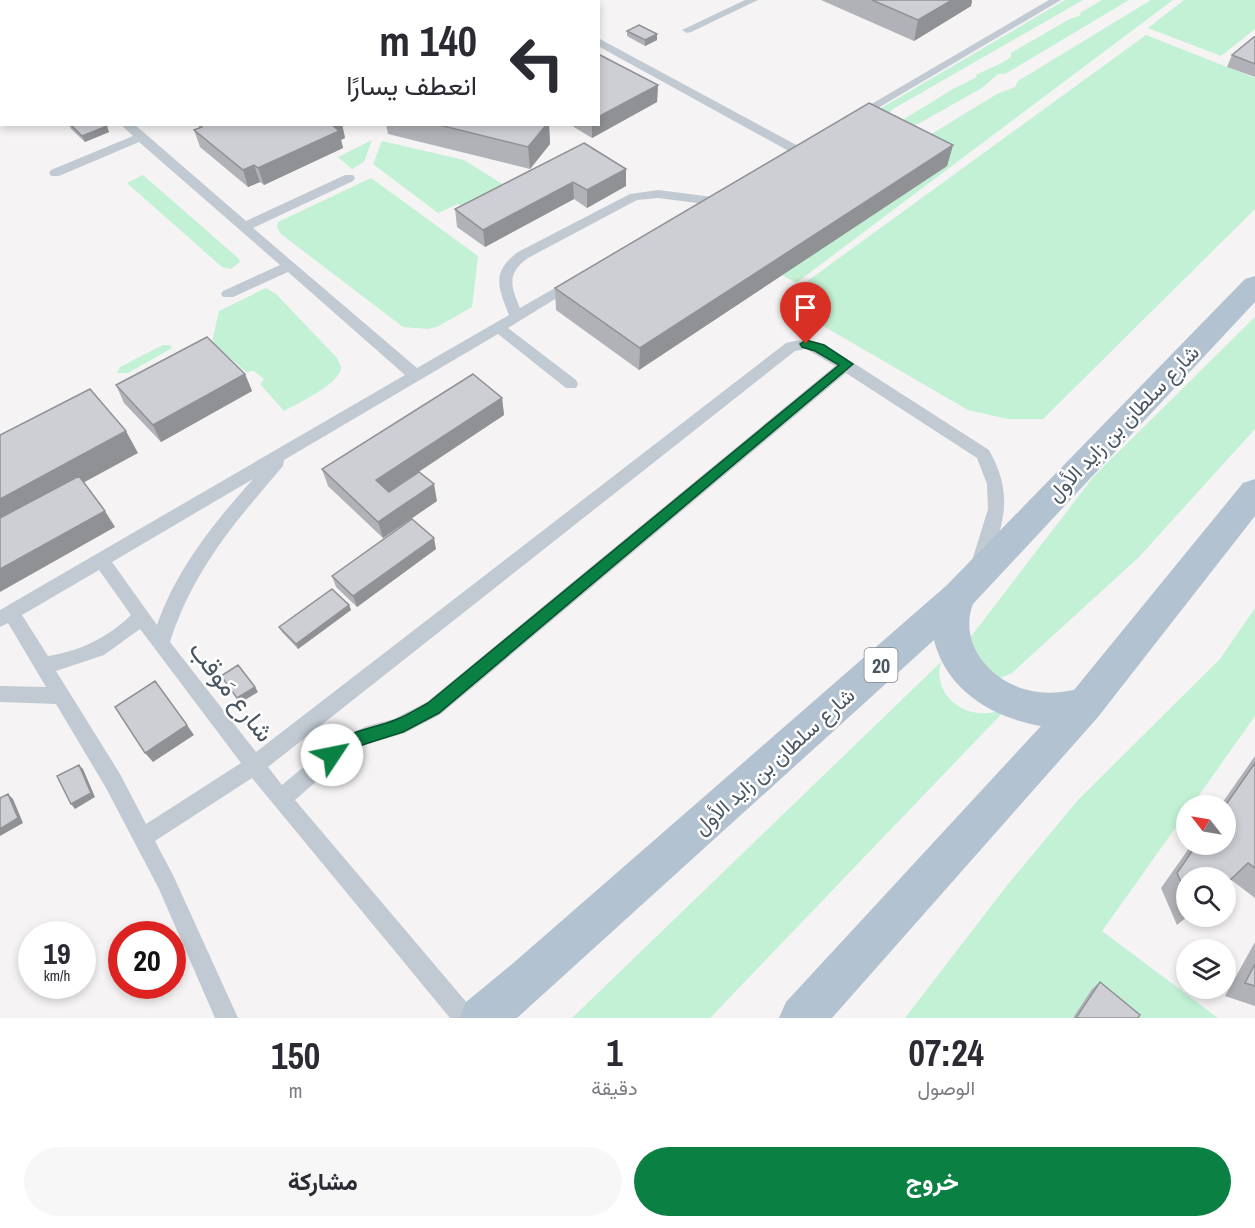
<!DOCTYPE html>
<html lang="ar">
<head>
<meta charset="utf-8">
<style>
	:root { --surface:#fff; --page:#f7f7f7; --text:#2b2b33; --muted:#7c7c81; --accent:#0b8043 }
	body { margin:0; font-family:"Archivo Narrow",Vazirmatn,sans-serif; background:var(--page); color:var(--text); direction:rtl; height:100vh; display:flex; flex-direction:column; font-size:22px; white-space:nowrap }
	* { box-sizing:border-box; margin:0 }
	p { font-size:20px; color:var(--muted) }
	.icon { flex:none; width:33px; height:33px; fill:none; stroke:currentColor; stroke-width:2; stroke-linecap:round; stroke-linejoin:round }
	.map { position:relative; height:1018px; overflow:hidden; direction:ltr }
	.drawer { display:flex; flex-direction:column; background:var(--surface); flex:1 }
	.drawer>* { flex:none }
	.top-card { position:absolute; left:0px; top:0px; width:600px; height:126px; box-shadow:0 3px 9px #0003; direction:rtl; background:#fff; color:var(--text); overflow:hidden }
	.needle { width:39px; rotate:301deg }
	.buttons { position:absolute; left:1176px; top:795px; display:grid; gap:12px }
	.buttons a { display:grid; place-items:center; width:60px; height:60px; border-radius:50%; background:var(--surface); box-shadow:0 3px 9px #0003; font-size:30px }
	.speed { position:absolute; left:18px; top:921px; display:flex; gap:12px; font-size:30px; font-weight:700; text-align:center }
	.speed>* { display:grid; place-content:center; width:78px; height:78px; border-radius:50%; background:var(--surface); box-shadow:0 3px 9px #0003; line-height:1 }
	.speed small { font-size:15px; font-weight:400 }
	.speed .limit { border:9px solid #d22; background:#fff; color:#111 }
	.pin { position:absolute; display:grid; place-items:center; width:51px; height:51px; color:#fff; margin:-62px -26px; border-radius:50% 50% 50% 0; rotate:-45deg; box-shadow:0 0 6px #0007 }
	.pin .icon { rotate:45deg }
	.me { position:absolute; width:66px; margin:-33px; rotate:56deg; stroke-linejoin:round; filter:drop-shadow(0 0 4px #0008) }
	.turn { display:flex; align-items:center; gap:21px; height:126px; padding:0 24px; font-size:27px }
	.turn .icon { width:78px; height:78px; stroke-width:2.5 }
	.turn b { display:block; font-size:42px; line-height:51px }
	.eta { display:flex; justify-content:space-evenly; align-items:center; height:102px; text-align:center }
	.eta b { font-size:36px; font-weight:700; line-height:42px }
	.cta { display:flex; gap:12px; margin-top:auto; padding:12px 24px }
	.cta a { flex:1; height:69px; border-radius:36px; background:var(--accent); color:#fff; font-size:24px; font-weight:700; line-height:69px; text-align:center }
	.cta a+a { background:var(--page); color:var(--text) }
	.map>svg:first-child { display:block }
</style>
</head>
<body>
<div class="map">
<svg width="1255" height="1018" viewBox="0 0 1255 1018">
	<rect width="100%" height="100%" fill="#f5f3f3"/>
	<path fill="#c3f1d5" d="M1065,0H1083L893,109L885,117L915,137L933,133L997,94L1015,87L1018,81L1151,0H1173L796,283L689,221Z
		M1102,0H1129L1005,74H998L982,88L918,124L913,125L901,121L953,89L977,77L976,75C987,69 1002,64 1011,57V53L1068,20L1081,15L1080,13Z
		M1184,0H1255V29L1221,56L1148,28Z
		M1146,35L1255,78V209L1043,419H1008L968,410L780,301Z
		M372,140L364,162L352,169L338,157Z
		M382,141L464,160L515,192L472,215L458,204L438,213L373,164Z
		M143,175L238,258L240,262L231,269L222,267L127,183Z
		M371,178L478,256L472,307L437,327L428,329L403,327L281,234L277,228L278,222Z
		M266,288L276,294L337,358C337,359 341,366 341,367C342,383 297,404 284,411L260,384L264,379L254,371L246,372L212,342L219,311Z
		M1255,317V429L1139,557L1012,673L998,679L966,643L1094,476Z
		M163,345H170L172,348L128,373H117L120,367Z
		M1255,608V716L1192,805L1186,806V813L1102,931L1218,1018H905L1005,888L1078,800L1220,659Z
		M941,662C930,702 980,728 1011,704L710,1018H572Z"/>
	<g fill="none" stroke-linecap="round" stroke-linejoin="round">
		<path fill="#c1cad2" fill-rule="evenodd" d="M158,0H172L157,2Z
			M519,0H531L532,2H520Z
			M745,0H758L691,32L687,33L682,30Z
			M1049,0H1061L861,118L857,120L851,116Z
			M598,38L802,148L804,151L798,155L794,154L598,46Z
			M0,57H2V63H0Z
			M120,124H134L246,221L345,175H353L355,178L353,181L253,228L417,368L509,315C498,287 491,272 518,252L630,194L658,190L713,197L719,201L713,205L658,198L637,200L528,258C506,274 511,286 520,308L569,280H579L581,283L508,328L576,380L578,384L576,388H566L498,334L284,460L283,466C235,522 193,570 170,642L256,752L786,343C801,339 810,340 824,344L989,450C1013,493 1005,520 989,564L986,569L980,571L974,569L971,564L988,509L987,484L977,458L846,373L441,714L405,733L370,743L350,752L295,800L473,1010L476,1018H450L252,778L155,841L173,875L238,1018H215L159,889L106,788L56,704L0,702V686L46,687L8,623L0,627V610L405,375L288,272L233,297H223L221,294L223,291L280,265L139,142L59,176H51L49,173L51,170L133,136ZM806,349L835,366L427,702L394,719L367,726L336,740L282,785L268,767L795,351ZM253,479C214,523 177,568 157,625L112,562ZM99,570L131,615C107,638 80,651 48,656L22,615ZM140,629L241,763L146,824L120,774L56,671L104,655Z"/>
		<path fill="#b3c2d1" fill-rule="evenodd" d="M1255,276V302L973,604C958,643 990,681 1028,690C1043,694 1058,693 1074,690L1243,483L1255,479V516L1098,717L832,1018H779L786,1002L1041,726C993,718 946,690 934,640L517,1018H459L466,1002L511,965L947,585L1245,279Z"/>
	</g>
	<path fill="#b0b2b7" d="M350,0H511L512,2H352Z
		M821,0H972L971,6L914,41Z
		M627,31L657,40L645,46L627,36Z
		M1255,37V77L1227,67L1232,55Z
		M658,85L657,102L592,138L569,124H598Z
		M69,124H105L109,132L85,142L71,129Z
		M198,124H342L345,138L341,140L343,148L264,185L260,182L248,187L200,147L194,130L199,128Z
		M386,124H549L550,144L530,169L388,134Z
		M584,143L626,186L587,208L574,199L485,247L457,227L455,209Z
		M953,145L947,166L639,370L556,310L555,288Z
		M245,374L252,391L161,442L124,403L116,385Z
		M502,398L504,415L389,491L437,501L383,538L328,486L322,469Z
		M436,549L357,607L336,587L332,576Z
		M349,605L351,610L298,649L282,632L279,627Z
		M1255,756V898L1230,879L1186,878V916H1188L1177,925L1161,888L1192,844H1226V806H1220Z
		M1255,942V1006L1225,996Z
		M1100,982L1138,1018H1073L1092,989Z"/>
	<path fill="#909195" d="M210,0H226V2H206Z
		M952,0H972L971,6L914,41L918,20Z
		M657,34V40L645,46V40Z
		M658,85L657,102L592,138V124H598V117Z
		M334,124H342L345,138L341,140L343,148L264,185L258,168Z
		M547,124H549L550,144L530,169L528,147Z
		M107,126L109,132L85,142L82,136Z
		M953,145L947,166L639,370L640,348Z
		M254,165L260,182L248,187L243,170Z
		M626,169V186L587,208V190Z
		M573,182L574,199L485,247L483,230Z
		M245,374L252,391L161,442L153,425Z
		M502,398L504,415L381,497L376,480Z
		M126,431L138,453L0,528V499Z
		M434,484L437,501L383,538L378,522Z
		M105,511L115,527L0,592V569Z
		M434,538L436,549L357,607L353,596Z
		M349,605L351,610L298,649L296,644Z
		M255,687L258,692L240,703L237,698Z
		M187,725L194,735L153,762L145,753Z
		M79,765L83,769L95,797L75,809L71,804Z
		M8,794L13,799L23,823L0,836V829Z"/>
	<path fill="#cdcfd5" stroke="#909195" stroke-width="1.5" d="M176,0H210L206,2H172Z
		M232,0H265L267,2H234Z
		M286,0H347L350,2H289Z
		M380,0H435L437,2H382Z
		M452,0H506L502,2H448Z
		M872,0H952L918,20Z
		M639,25L657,34L645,40L627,31Z
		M1254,37H1255V64L1232,55Z
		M600,55L658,85L598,117V56Z
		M869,103L953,145L640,348L555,288Z
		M70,124H105L107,126L82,136Z
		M200,124H334L332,125L339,131L258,168L254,165L243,170L194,130L202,127Z
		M435,124H547L528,147Z
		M584,143L626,169L587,190L573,182L483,230L455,209Z
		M207,337L245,374L153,425L116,385Z
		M473,374L502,398L376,480L389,492L419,472L434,484L378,522L322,469Z
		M90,389L126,431L0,499V435Z
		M79,476L105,511L0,569V518Z
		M412,519L434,538L353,596L332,576Z
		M332,589L349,605L296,644L279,627Z
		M238,665L255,687L237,698L221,676Z
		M155,681L187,725L145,753L115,707Z
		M1255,763V868L1248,863L1226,884V878H1186V893L1177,873L1197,844H1226V806H1225Z
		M79,765L91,793L71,804L57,776Z
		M8,794L18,818L0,829V798Z
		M1255,964V986L1245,983Z
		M1100,982L1140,1015L1138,1018H1076Z"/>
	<path fill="#0b8043" stroke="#07532c" stroke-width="1.5" d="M806,340L824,345L853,364L439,713L403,732L359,746L332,763L327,760L324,755C335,732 374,729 395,720C406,716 417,709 428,703L839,365L815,351L802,347L800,344Z"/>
	<g text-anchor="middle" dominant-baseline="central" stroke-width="5" stroke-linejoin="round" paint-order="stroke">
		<rect fill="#fff" stroke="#808990" stroke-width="1.5" x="864.5" y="648" width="33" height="34" rx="4.5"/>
		<g font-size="20" font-weight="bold" fill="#4a5661">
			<text x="881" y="665">20</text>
		</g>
		<g font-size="21" fill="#4a5661" stroke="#fff">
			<text transform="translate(1123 423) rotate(-46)">شارع سلطان بن زايد الأول</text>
			<text transform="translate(774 761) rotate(-42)">شارع سلطان بن زايد الأول</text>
		</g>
		<g font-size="26" fill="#4a5661" stroke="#fff">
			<text transform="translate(232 691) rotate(52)">شارع مَوقب</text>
		</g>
	</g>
</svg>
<div class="buttons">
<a><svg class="needle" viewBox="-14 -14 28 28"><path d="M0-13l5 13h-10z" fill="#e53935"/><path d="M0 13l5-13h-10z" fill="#7c7c81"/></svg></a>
<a><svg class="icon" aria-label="search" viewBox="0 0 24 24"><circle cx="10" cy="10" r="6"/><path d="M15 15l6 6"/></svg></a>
<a><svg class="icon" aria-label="layers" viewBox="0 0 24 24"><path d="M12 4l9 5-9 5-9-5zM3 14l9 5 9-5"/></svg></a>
</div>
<div class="speed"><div>19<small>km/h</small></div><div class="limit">20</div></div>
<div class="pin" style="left:806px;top:344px;background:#d93025"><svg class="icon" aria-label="arrive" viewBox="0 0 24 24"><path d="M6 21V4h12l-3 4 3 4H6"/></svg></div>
<svg class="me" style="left:332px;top:755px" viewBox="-20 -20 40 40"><circle r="19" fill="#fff"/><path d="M0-13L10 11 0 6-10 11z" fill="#0b8043"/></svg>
<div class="top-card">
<div class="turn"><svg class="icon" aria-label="left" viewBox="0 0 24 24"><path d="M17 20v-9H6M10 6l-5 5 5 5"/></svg><div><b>140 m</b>انعطف يسارًا</div></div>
</div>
</div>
<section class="drawer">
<div class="eta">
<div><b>07:24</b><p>الوصول</p></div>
<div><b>1</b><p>دقيقة</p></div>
<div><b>150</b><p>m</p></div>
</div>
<div class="cta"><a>خروج</a><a>مشاركة</a></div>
</section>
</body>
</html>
